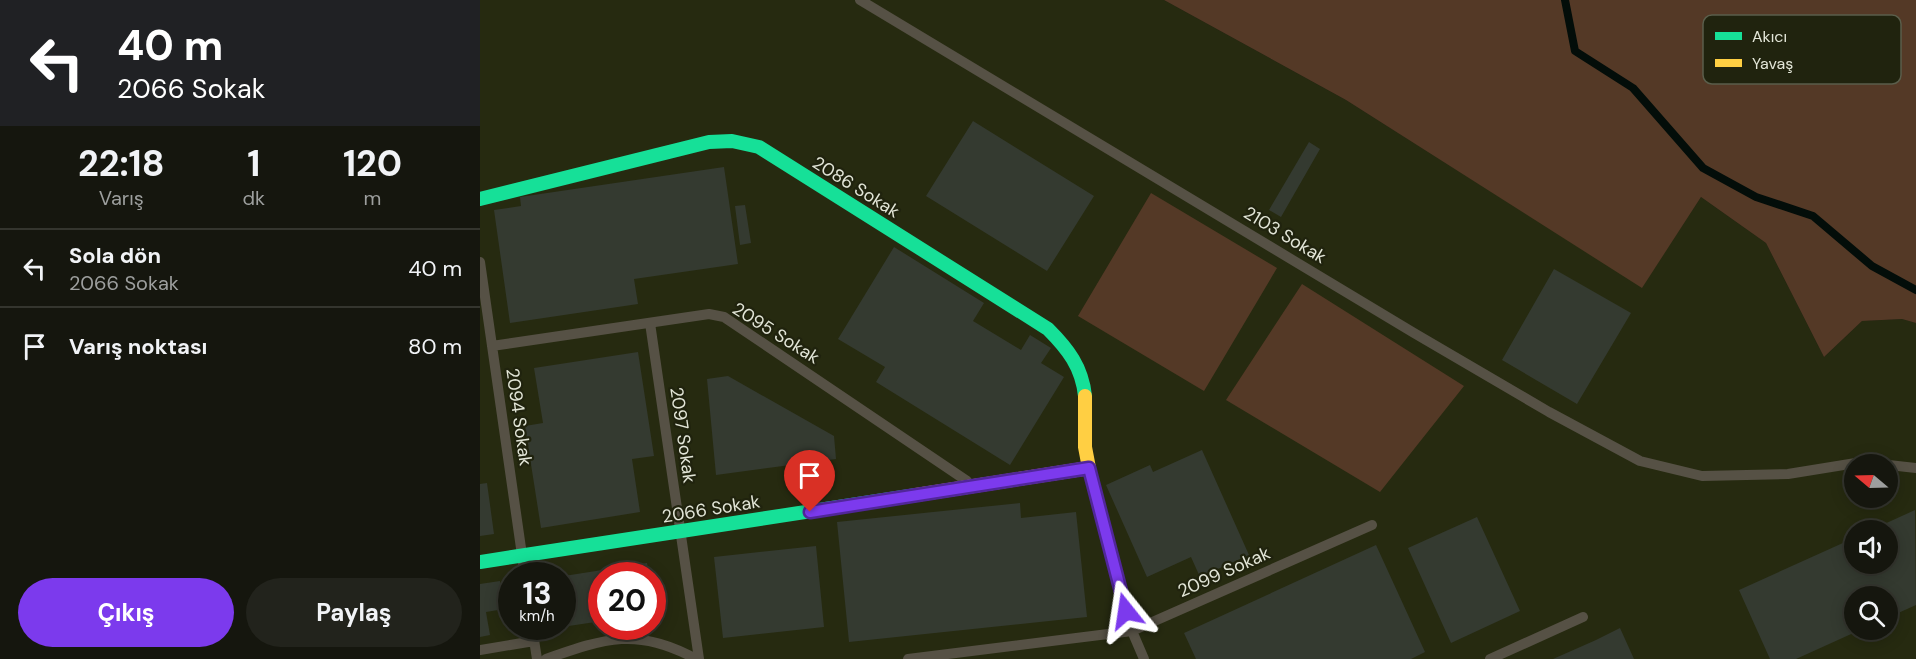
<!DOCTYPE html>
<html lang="tr">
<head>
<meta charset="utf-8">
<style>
	:root { --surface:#15160e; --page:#22231c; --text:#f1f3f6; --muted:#9d9f9e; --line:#34352e; --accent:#7c3aed }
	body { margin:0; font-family:"DM Sans",sans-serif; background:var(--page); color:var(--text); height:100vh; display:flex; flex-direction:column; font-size:22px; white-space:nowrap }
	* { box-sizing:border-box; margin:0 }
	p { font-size:20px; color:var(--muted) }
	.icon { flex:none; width:33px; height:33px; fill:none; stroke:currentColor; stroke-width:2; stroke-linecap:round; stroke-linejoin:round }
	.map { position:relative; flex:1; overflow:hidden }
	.sheet { display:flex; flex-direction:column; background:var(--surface); width:480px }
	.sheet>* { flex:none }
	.hud { background:#202124; color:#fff; overflow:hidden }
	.needle { width:39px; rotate:289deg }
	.tools { position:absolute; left:1364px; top:454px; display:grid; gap:12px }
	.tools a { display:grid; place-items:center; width:54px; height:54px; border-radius:50%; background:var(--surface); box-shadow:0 3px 15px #0003,0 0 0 2px var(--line); font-size:30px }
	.speed { position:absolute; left:18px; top:562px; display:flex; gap:12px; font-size:30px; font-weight:700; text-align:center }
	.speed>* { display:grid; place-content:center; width:78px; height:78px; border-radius:50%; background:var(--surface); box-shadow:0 3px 15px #0003,0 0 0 2px var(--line); line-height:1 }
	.speed small { font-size:15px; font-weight:400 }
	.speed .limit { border:9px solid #d22; background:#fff; color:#111 }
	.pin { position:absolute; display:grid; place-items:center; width:51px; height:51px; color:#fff; margin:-62px -26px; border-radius:50% 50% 50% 0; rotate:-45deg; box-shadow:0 0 6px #0007 }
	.pin .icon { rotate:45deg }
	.me { position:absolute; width:66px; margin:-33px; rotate:345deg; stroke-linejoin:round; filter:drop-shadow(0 0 4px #0008) }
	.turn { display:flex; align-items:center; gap:21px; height:126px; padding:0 18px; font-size:27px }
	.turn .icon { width:78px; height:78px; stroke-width:2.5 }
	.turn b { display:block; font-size:42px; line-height:51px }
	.eta { display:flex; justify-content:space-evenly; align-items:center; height:102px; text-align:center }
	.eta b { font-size:36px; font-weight:700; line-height:42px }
	.button { display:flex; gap:12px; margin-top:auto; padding:12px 18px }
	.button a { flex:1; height:69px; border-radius:36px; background:var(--accent); color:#fff; font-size:24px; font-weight:700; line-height:69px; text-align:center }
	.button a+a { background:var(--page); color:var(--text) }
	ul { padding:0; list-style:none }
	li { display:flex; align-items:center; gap:18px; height:78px; padding:0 18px; border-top:2px solid var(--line) }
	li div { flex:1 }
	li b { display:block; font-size:22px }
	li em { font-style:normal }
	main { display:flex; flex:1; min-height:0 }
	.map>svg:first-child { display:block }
</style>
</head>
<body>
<main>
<section class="sheet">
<div class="hud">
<div class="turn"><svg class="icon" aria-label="left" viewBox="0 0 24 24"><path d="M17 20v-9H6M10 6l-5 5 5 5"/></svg><div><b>40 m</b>2066 Sokak</div></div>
</div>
<div class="eta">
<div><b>22:18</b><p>Varış</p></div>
<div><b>1</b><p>dk</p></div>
<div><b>120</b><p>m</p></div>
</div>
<ul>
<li><svg class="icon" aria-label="left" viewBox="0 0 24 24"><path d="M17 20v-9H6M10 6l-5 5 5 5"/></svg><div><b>Sola dön</b><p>2066 Sokak</p></div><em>40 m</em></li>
<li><svg class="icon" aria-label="arrive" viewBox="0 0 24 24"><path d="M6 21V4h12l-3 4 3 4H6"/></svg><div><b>Varış noktası</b></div><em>80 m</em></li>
</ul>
<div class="button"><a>Çıkış</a><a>Paylaş</a></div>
</section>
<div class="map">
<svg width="1436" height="659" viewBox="0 0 1436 659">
	<rect width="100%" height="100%" fill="#1c1e13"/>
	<path fill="#262a10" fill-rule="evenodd" d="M0,0H684L866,100L1162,287L1221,197L1286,243L1344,357L1382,321L1422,319L1436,323V659H0ZM1374,465H1407V498H1374ZM1374,531H1407V564H1374ZM32,576H82V627H32ZM122,576H172V627H122ZM1374,597H1407V630H1374Z"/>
	<path fill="#543926" d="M684,0H1436V323L1422,319L1382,321L1344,357L1286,243L1221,197L1162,288L866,100Z
		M671,193L797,268L724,391L598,316Z
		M822,284L984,386L900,492L746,400Z"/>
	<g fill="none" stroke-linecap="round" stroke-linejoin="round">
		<path stroke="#030d09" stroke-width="8" d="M1085,0L1095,51L1153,88L1223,168L1276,197L1333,216L1392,266L1436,290"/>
	</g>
	<path fill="#343a30" d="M493,121L614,196L567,271L446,196Z
		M829,142L840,149L801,217L789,210Z
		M244,167L258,264L154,279L158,304L30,323L14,210L41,206L40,197Z
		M265,205L271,243L260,245L255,206Z
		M414,247L504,303L493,321L541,350L550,335L571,348L561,363L584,377L530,465L396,382L405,367L358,339Z
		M1074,269L1151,313L1097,404L1022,360Z
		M158,352L174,456L152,459L160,512L61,528L45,426L63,423L54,368Z
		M248,376L354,436L356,459L236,475L227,379Z
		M722,450L769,555L720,577L711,557L667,577L626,485L670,465L673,472Z
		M7,483L14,534L0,536V484Z
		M540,503L541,518L596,512L607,617L369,642L357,522Z
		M1435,510L1436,605L1407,618V597H1374V630H1380L1316,659H1290L1259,590L1374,538V564H1407V531H1389Z
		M997,517L1040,611L971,643L928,548Z
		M896,545L945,652L931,659H716L704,633Z
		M336,546L344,627L243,638L234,557Z
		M167,563L169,576H122V621L82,627V603L88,602L84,576Z
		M20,581L24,609L6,612L10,635L0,637V584Z
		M1140,628L1154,659H1073L1116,640Z"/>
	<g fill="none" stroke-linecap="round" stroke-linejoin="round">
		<path stroke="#565145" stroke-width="10" d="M380,0L934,333L1069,412L1160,461L1222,476L1308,474L1382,462L1436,468
			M0,262L45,576
			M170,323L219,659
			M12,346L229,314L244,317L487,481
			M609,468L652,631L664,659
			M52,627L57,659
			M0,650L54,641
			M66,659C125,638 158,627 216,659
			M428,659L652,631L892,525
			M1010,659L1103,617"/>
		<path stroke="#16e098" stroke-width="14" d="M0,199L229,142L252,141L279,147L568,329C588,349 602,367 605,396
			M0,562L436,495"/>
		<path stroke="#ffcf43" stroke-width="14" d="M436,495L609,468L605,447V396"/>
	</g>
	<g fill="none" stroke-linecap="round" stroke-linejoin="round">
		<g stroke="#51269a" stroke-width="15">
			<path id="route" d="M330,512L609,468L646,611"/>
		</g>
		<use href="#route" stroke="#7c3aed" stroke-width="10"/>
	</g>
	<g text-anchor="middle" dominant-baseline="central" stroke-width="4.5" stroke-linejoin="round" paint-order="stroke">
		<g font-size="18" fill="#e3e6d8" stroke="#20230e">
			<text transform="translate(376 187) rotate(32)">2086 Sokak</text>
			<text transform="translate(805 235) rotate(31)">2103 Sokak</text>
			<text transform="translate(296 333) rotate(32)">2095 Sokak</text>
			<text transform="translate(39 417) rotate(82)">2094 Sokak</text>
			<text transform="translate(203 435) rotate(82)">2097 Sokak</text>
			<text transform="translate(231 509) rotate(-9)">2066 Sokak</text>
			<text transform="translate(744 572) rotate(-24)">2099 Sokak</text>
		</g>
	</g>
	<rect x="1223" y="15" width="198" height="69" rx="9" fill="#20230e" stroke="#5a5e4b" stroke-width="1.5"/>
	<rect x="1235" y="32" width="27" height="8" fill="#16e098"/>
	<rect x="1235" y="59" width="27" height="8" fill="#ffcf43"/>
	<g font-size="16" fill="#e3e6d8">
		<text x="1272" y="42">Akıcı</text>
		<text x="1272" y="69">Yavaş</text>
	</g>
</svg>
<div class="tools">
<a><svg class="needle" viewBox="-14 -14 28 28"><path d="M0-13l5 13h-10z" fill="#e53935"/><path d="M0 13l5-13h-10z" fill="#9d9f9e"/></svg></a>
<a><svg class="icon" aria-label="sound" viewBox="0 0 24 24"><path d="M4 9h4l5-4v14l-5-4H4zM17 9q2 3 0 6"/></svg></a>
<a><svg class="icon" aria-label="search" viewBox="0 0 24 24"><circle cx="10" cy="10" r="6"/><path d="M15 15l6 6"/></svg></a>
</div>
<div class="speed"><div>13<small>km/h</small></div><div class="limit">20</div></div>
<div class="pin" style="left:330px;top:512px;background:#d93025"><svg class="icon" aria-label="arrive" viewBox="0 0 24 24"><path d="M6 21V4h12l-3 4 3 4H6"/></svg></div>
<svg class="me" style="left:646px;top:611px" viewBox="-20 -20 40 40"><path d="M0-17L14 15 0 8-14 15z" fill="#7c3aed" stroke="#fff" stroke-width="4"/></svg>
</div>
</main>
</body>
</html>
